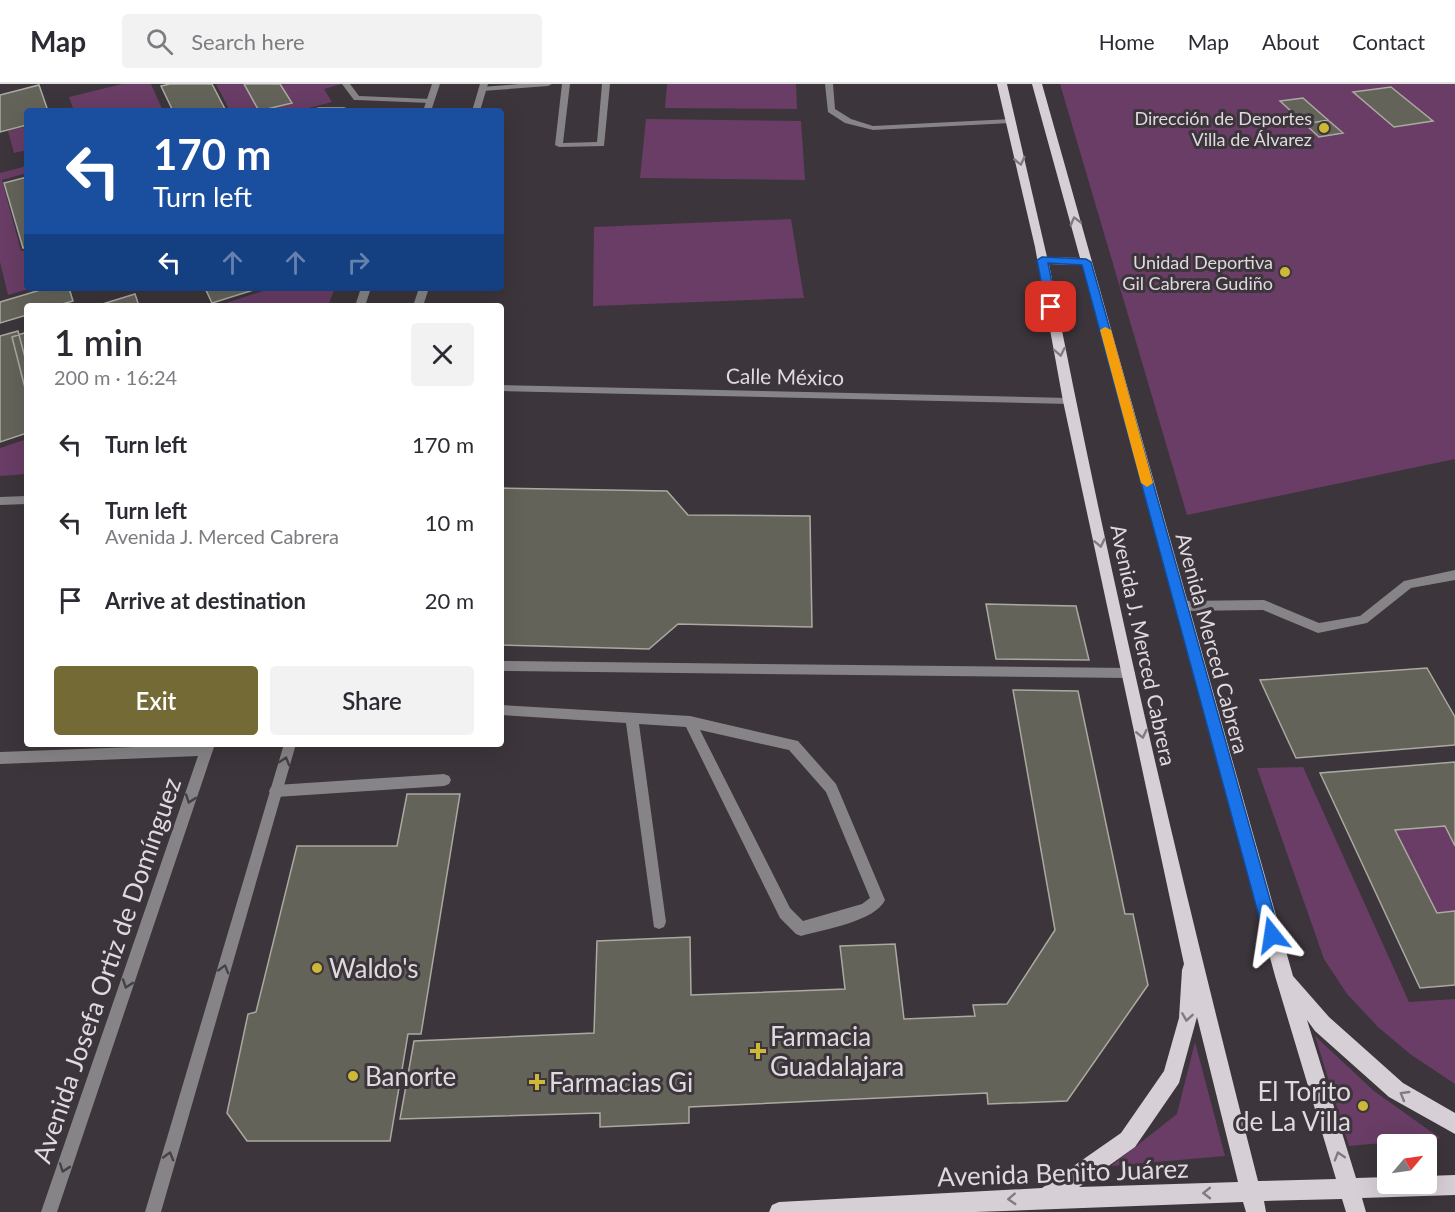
<!DOCTYPE html>
<html lang="en">
<head>
<meta charset="utf-8">
<style>
	:root { --surface:#fff; --page:#f2f2f3; --text:#2b2b33; --muted:#7c7c81; --line:#e1e1e2; --accent:#746a35 }
	body { margin:0; font-family:Lato,sans-serif; background:var(--page); color:var(--text); height:100vh; display:flex; flex-direction:column; font-size:22px; white-space:nowrap }
	* { box-sizing:border-box; margin:0 }
	p { font-size:20px; color:var(--muted) }
	.icon { flex:none; width:33px; height:33px; fill:none; stroke:currentColor; stroke-width:2; stroke-linecap:round; stroke-linejoin:round }
	.map { position:relative; flex:1; overflow:hidden }
	.side { position:absolute; left:24px; top:219px; width:480px; height:444px; display:flex; flex-direction:column; background:var(--surface); border-radius:6px; box-shadow:0 6px 24px #0002 }
	.side>* { flex:none }
	.top-card { position:absolute; left:24px; top:24px; width:480px; height:183px; border-radius:6px; box-shadow:0 6px 24px #0002; background:#1a4fa0; color:#fff; overflow:hidden }
	.needle { width:39px; rotate:61deg }
	.fabs { position:absolute; left:1377px; top:1050px; display:grid; gap:12px }
	.fabs a { display:grid; place-items:center; width:60px; height:60px; border-radius:6px; background:var(--surface); box-shadow:0 6px 24px #0002; font-size:30px }
	.pin { position:absolute; display:grid; place-items:center; width:51px; height:51px; color:#fff; margin:-26px; border-radius:12px; box-shadow:0 3px 9px #0006 }
	.me { position:absolute; width:66px; margin:-33px; rotate:345deg; stroke-linejoin:round; filter:drop-shadow(0 0 4px #0008) }
	.turn { display:flex; align-items:center; gap:21px; height:126px; padding:0 30px; font-size:27px }
	.turn .icon { width:78px; height:78px; stroke-width:2.5 }
	.turn b { display:block; font-size:42px; line-height:51px }
	.lanes { display:flex; align-items:center; height:57px; padding:0 30px; background:#0003; justify-content:center; gap:30px; direction:ltr }
	.lanes .off { opacity:.35 }
	.round { display:grid; place-items:center; flex:none; width:63px; height:63px; border-radius:6px; background:var(--page) }
	.headline { display:flex; align-items:center; justify-content:space-between; height:102px; padding:0 30px }
	h1 { font-size:36px; font-weight:600; line-height:45px }
	.button { display:flex; gap:12px; margin-top:auto; padding:12px 30px }
	.button a { flex:1; height:69px; border-radius:6px; background:var(--accent); color:#fff; font-size:24px; font-weight:600; line-height:69px; text-align:center }
	.button a+a { background:var(--page); color:var(--text) }
	ul { padding:0; list-style:none }
	li { display:flex; align-items:center; gap:18px; height:78px; padding:0 30px }
	li div { flex:1 }
	li b { display:block; font-size:22px }
	li em { font-style:normal }
	header { display:flex; align-items:center; gap:36px; box-sizing:border-box; height:84px; padding:0 30px; background:var(--surface); border-bottom:2px solid var(--line) }
	header strong { font-size:28px }
	nav { display:flex; gap:33px; margin-inline-start:auto; font-size:21px }
	.search { width:420px; height:54px; background:var(--page); display:flex; align-items:center; gap:15px; box-sizing:border-box; padding:0 21px; border-radius:6px; color:var(--muted); font-size:22px }
	.map>svg:first-child { display:block }
</style>
</head>
<body>
<header>
<strong>Map</strong>
<div class="search"><svg class="icon" aria-label="search" viewBox="0 0 24 24"><circle cx="10" cy="10" r="6"/><path d="M15 15l6 6"/></svg>Search here</div>
<nav><a>Home</a><a>Map</a><a>About</a><a>Contact</a></nav>
</header>
<div class="map">
<svg width="1455" height="1128" viewBox="0 0 1455 1128">
	<rect width="100%" height="100%" fill="#3c353b"/>
	<path fill="#693d65" d="M122,0H151L163,27H74L69,13Z
		M216,0H342L324,5L332,18L297,27H230Z
		M667,0H796L797,25L665,24Z
		M1060,0H1455V375L1187,431Z
		M646,35L801,37L805,96L640,94Z
		M27,42V66L14,69L8,47Z
		M27,82V89L2,96L21,167L27,166V204H32L8,211L0,178V89Z
		M791,135L804,214L593,222L594,143Z
		M272,204H335L328,222H217Z
		M27,355V390L0,392V364Z
		M1303,683L1409,918L1455,915V1000L1410,970L1378,943L1347,910L1324,875L1257,684Z
		M1445,742L1455,762V827L1437,829L1395,746Z
		M1315,952L1374,1007L1440,1054L1349,1062Z
		M1195,958L1225,1072L1111,1082L1177,1030Z"/>
	<path fill="#64635a" stroke="#abaaa0" stroke-width="1.5" d="M170,0H212L226,27H173L161,2Z
		M244,0H280L292,19L259,27Z
		M39,1L48,27H27V41L0,48V11Z
		M1391,3L1433,37L1394,43L1353,8Z
		M1303,14L1328,36L1305,40L1280,17Z
		M319,24H344L352,27H307Z
		M1328,36L1343,49L1319,53L1305,40Z
		M27,93V163L23,164L4,99Z
		M47,204H69L73,217L55,222H27V231L0,239V218Z
		M205,204H260L212,219Z
		M135,210L139,222H96Z
		M18,247L27,281V349L0,358V252Z
		M27,248V312L12,253Z
		M501,404L667,407L688,431L810,432L812,543L678,540L649,565L501,561Z
		M986,520L1076,522L1089,576L996,575Z
		M1427,584L1455,633V661L1296,674L1260,596Z
		M1013,606L1078,607L1125,830H1133L1148,901L1067,1017L988,1020L987,1009L689,1023V1039L600,1043V1029L400,1035L414,957L594,949L597,857L690,853L691,911L845,905L840,862L895,860L904,935L975,932L973,921L1007,920L1055,846Z
		M1455,678V762L1445,742L1395,746L1437,829L1455,827V901L1420,904L1320,689Z
		M407,710H460L421,950H408L390,1057H247L227,1029L248,930L256,928L297,762H397Z"/>
	<g fill="none" stroke-linecap="round" stroke-linejoin="round">
		<path fill="#878487" fill-rule="evenodd" d="M342,0H350L359,12L430,15L434,17L430,19L357,16H354Z
			M519,0H552L548,2L482,7L478,5L482,3Z
			M562,0H570L563,59L597,58L602,0H610L604,62L559,63L555,61Z
			M825,0H833L835,25L851,35L873,42L1011,35L1015,37L1011,39L873,46L845,39L828,28Z
			M1455,486V496L1411,504L1367,539L1318,549L1263,526L1181,527L1177,525L1175,522L1177,519L1181,517L1264,516L1319,539L1360,532L1404,497Z
			M501,577L1129,584L1133,585L1135,589L1133,593L1129,594L501,587Z
			M501,621L690,632L798,657L836,700L885,816C876,837 822,846 801,852L796,850L780,834L686,643L639,640L666,838L664,843L659,845L654,843L626,639L501,631ZM700,646L789,666L826,708L870,814L862,820L803,837L790,824Z
			M444,690L449,692L451,696L449,700L444,702L276,713L271,711L269,707L271,703L276,701Z"/>
		<path fill="#878487" fill-rule="evenodd" d="M432,0H440L431,27H423Z
			M480,0H488L480,27H472Z
			M361,204H371L365,222H355Z
			M419,204H429L423,222H413Z
			M501,301L1069,314L1074,317L1069,320L501,307Z
			M27,412V420L0,421V413Z
			M215,660L57,1128H41L198,672L0,680V668Z
			M284,660H296L161,1128H145Z"/>
		<path fill="#d7cfd6" fill-rule="evenodd" d="M997,0H1007L1047,173L1080,174L1032,0H1042L1293,892L1329,933L1403,999L1455,1029V1050L1389,1013L1315,947L1307,936L1356,1094L1388,1093V1100H1426V1092L1455,1091V1111L1362,1114L1366,1128H1346L1342,1115L1264,1117L1266,1128H1246L1243,1118L975,1128H769L772,1121L779,1118L1042,1104L1121,1049L1164,987L1179,934L1182,886L1184,880L1063,317L1035,163ZM1049,180L1082,181L1275,892L1336,1095L1258,1097C1180,793 1108,487 1049,180ZM1197,933L1238,1098L1079,1103L1135,1063L1179,999Z"/>
	</g>
	<defs><path id="oneway-chevron" d="M-2-3.5L2.5 0L-2 3.5" fill="none" stroke-width="1.6" stroke-linecap="round" stroke-linejoin="round" transform="scale(1.5)"/></defs>
	<g stroke="#827a81">
		<use href="#oneway-chevron" transform="translate(1020 77) rotate(77)"/>
		<use href="#oneway-chevron" transform="translate(1075 137) rotate(-105)"/>
		<use href="#oneway-chevron" transform="translate(1060 268) rotate(79)"/>
		<use href="#oneway-chevron" transform="translate(1100 459) rotate(78)"/>
		<use href="#oneway-chevron" transform="translate(1142 650) rotate(77)"/>
		<use href="#oneway-chevron" transform="translate(1187 933) rotate(99)"/>
		<use href="#oneway-chevron" transform="translate(1404 1011) rotate(-150)"/>
		<use href="#oneway-chevron" transform="translate(1339 1072) rotate(-107)"/>
		<use href="#oneway-chevron" transform="translate(1207 1109) rotate(179)"/>
		<use href="#oneway-chevron" transform="translate(1012 1115) rotate(177)"/>
	</g>
	<g stroke="#474146">
		<use href="#oneway-chevron" transform="translate(285 677) rotate(-73)"/>
		<use href="#oneway-chevron" transform="translate(190 715) rotate(109)"/>
		<use href="#oneway-chevron" transform="translate(224 885) rotate(-74)"/>
		<use href="#oneway-chevron" transform="translate(127 900) rotate(109)"/>
		<use href="#oneway-chevron" transform="translate(169 1072) rotate(-74)"/>
		<use href="#oneway-chevron" transform="translate(64 1084) rotate(109)"/>
	</g>
	<path fill="#1a73e8" stroke="#114b97" stroke-width="1.5" d="M1042,173L1086,175L1091,178L1280,851L1278,857L1272,859L1266,857L1264,851L1082,181L1048,179L1057,223L1051,226L1046,223L1037,176Z"/>
	<path fill="#f59e0b" d="M1105,243L1111,246L1153,399L1147,403L1141,399L1100,246Z"/>
	<g fill="#ceb837" stroke="#3c353b" stroke-width="2">
		<circle cx="1324" cy="44" r="6"/>
		<circle cx="1285" cy="188" r="6"/>
		<circle cx="317" cy="884" r="6"/>
		<path d="M755 958h6v6h6v6h-6v6h-6v-6h-6v-6h6z"/>
		<circle cx="353" cy="992" r="6"/>
		<path d="M534 989h6v6h6v6h-6v6h-6v-6h-6v-6h6z"/>
		<circle cx="1363" cy="1022" r="6"/>
	</g>
	<g text-anchor="middle" dominant-baseline="central" stroke-width="6" stroke-linejoin="round" paint-order="stroke">
		<g font-size="18" fill="#dfdade" stroke="#3c353b" text-anchor="end">
			<text x="1312" y="34">Dirección de Deportes<tspan x="1312" dy="21">Villa de Álvarez</tspan></text>
			<text x="1273" y="178">Unidad Deportiva<tspan x="1273" dy="21">Gil Cabrera Gudiño</tspan></text>
		</g>
		<g font-size="21" fill="#dfdade" stroke="#3c353b">
			<text transform="translate(785 292) rotate(1)">Calle México</text>
			<text transform="translate(1213 559) rotate(75)">Avenida Merced Cabrera</text>
			<text transform="translate(1144 561) rotate(78)">Avenida J. Merced Cabrera</text>
		</g>
		<g font-size="26" fill="#dfdade" stroke="#3c353b" text-anchor="start">
			<text x="329" y="884">Waldo's</text>
			<text x="770" y="952">Farmacia<tspan x="770" dy="30">Guadalajara</tspan></text>
			<text x="365" y="992">Banorte</text>
			<text x="549" y="998">Farmacias Gi</text>
			<text x="1351" y="1007" text-anchor="end">El Torito<tspan x="1351" dy="30">de La Villa</tspan></text>
		</g>
		<g font-size="26" fill="#dfdade" stroke="#3c353b">
			<text transform="translate(106 886) rotate(-71)">Avenida Josefa Ortiz de Domínguez</text>
			<text transform="translate(1063 1088) rotate(-2)">Avenida Benito Juárez</text>
		</g>
	</g>
</svg>
<div class="fabs">
<a><svg class="needle" viewBox="-14 -14 28 28"><path d="M0-13l5 13h-10z" fill="#e53935"/><path d="M0 13l5-13h-10z" fill="#7c7c81"/></svg></a>
</div>
<div class="pin" style="left:1051px;top:223px;background:#d93025"><svg class="icon" aria-label="arrive" viewBox="0 0 24 24"><path d="M6 21V4h12l-3 4 3 4H6"/></svg></div>
<svg class="me" style="left:1272px;top:851px" viewBox="-20 -20 40 40"><path d="M0-17L14 15 0 8-14 15z" fill="#1a73e8" stroke="#fff" stroke-width="4"/></svg>
<div class="top-card">
<div class="turn"><svg class="icon" aria-label="left" viewBox="0 0 24 24"><path d="M17 20v-9H6M10 6l-5 5 5 5"/></svg><div><b>170 m</b>Turn left</div></div>
<div class="lanes"><svg class="icon" aria-label="left" viewBox="0 0 24 24"><path d="M17 20v-9H6M10 6l-5 5 5 5"/></svg><svg class="icon off" aria-label="ahead" viewBox="0 0 24 24"><path d="M12 20V5M6 11l6-6 6 6"/></svg><svg class="icon off" aria-label="ahead" viewBox="0 0 24 24"><path d="M12 20V5M6 11l6-6 6 6"/></svg><svg class="icon off" aria-label="right" viewBox="0 0 24 24"><path d="M7 20v-9h11M14 6l5 5-5 5"/></svg></div>
</div>
<section class="side">
<div class="headline"><div><h1>1 min</h1><p>200 m · 16:24</p></div><a class="round"><svg class="icon" aria-label="close" viewBox="0 0 24 24"><path d="M6 6l12 12M18 6L6 18"/></svg></a></div>
<ul>
<li><svg class="icon" aria-label="left" viewBox="0 0 24 24"><path d="M17 20v-9H6M10 6l-5 5 5 5"/></svg><div><b>Turn left</b></div><em>170 m</em></li>
<li><svg class="icon" aria-label="left" viewBox="0 0 24 24"><path d="M17 20v-9H6M10 6l-5 5 5 5"/></svg><div><b>Turn left</b><p>Avenida J. Merced Cabrera</p></div><em>10 m</em></li>
<li><svg class="icon" aria-label="arrive" viewBox="0 0 24 24"><path d="M6 21V4h12l-3 4 3 4H6"/></svg><div><b>Arrive at destination</b></div><em>20 m</em></li>
</ul>
<div class="button"><a>Exit</a><a>Share</a></div>
</section>
</div>
</body>
</html>
